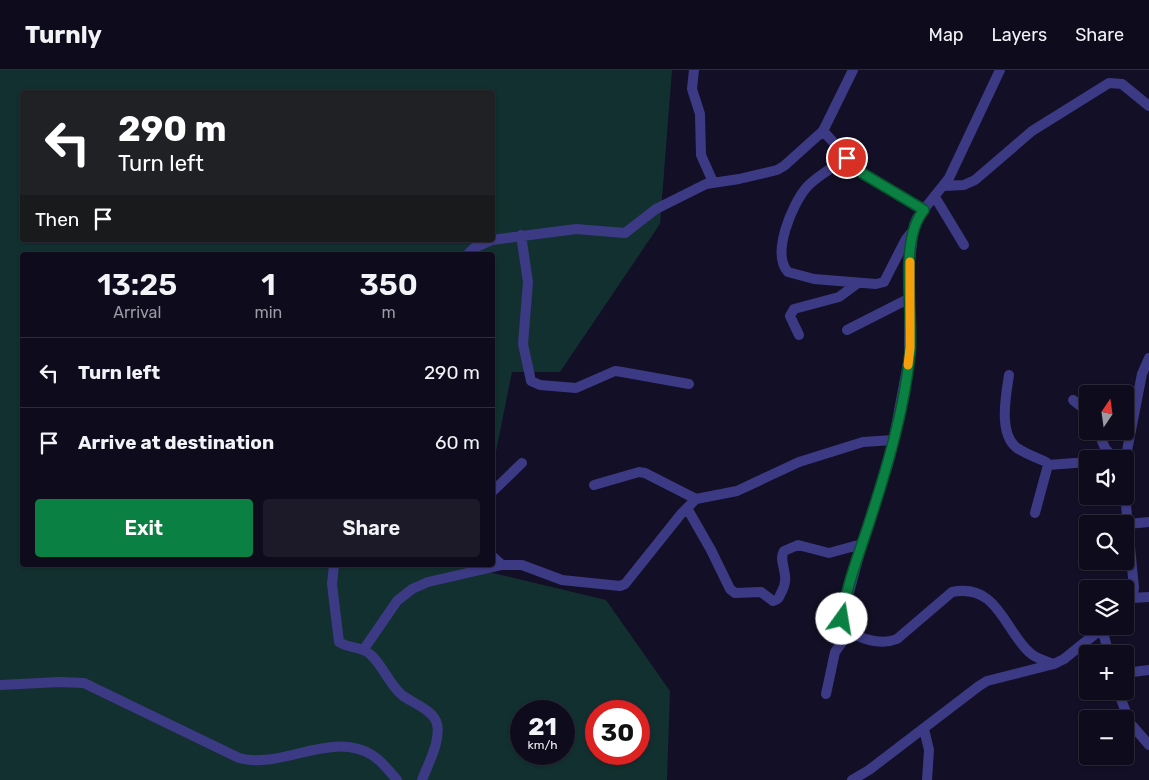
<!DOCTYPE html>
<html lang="en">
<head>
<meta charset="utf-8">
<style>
	:root { --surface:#0e0b1c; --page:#1c1929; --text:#f1f3f6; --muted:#9b9ba3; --line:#2e2b3b; --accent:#0b8043 }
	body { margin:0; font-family:Rubik,sans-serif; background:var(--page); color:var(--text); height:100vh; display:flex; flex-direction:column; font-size:19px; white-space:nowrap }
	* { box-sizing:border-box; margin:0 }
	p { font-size:16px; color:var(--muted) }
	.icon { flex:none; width:28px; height:28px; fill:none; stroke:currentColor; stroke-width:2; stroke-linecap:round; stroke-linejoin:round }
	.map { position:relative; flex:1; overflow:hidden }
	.drawer { position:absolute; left:20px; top:182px; width:475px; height:315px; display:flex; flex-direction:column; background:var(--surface); border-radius:5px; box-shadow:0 1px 4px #0004,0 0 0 1px var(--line) }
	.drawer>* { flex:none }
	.banner { position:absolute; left:20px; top:20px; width:475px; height:152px; border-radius:5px; box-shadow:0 1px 4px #0004,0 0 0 1px var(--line); background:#202124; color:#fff; overflow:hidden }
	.needle { width:32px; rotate:13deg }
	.controls { position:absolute; left:1079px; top:315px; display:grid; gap:10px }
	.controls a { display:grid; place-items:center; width:55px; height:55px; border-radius:5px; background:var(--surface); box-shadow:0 1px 4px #0004,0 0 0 1px var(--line); font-size:25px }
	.speed { position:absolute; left:510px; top:630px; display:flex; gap:10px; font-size:25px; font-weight:700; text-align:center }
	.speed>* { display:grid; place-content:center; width:65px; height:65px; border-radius:50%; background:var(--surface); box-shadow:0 1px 4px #0004,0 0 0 1px var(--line); line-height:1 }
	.speed small { font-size:12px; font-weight:400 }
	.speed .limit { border:8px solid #d22; background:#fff; color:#111 }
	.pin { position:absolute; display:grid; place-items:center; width:42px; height:42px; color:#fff; margin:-21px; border:2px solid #fff; border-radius:50%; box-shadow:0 1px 5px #0007 }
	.me { position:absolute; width:55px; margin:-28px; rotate:13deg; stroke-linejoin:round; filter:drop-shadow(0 0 4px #0008) }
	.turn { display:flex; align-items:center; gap:18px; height:105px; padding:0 15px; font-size:22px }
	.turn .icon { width:65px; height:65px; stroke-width:2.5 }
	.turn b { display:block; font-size:35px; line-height:42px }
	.then { display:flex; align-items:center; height:48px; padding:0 15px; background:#0003; gap:10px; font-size:19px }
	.eta { display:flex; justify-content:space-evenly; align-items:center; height:85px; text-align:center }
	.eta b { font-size:30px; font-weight:600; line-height:35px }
	.primary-button { display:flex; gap:10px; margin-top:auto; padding:10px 15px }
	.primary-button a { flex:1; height:58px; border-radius:5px; background:var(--accent); color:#fff; font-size:20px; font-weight:600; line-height:58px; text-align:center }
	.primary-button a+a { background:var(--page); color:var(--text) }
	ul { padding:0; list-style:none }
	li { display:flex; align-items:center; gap:15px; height:70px; padding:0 15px; border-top:1px solid var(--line) }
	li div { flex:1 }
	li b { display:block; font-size:19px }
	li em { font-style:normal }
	header { display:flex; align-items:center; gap:30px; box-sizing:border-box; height:70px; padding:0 25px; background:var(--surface); border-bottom:1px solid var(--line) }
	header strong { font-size:24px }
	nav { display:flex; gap:28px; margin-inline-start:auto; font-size:18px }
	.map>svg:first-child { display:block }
</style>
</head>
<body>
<header>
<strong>Turnly</strong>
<nav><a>Map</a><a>Layers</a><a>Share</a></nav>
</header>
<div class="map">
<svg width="1149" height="710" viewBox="0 0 1149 710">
	<rect width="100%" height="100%" fill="#130f26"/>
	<path fill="#12302f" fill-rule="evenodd" d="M0,0H672L660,154L560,302H512L493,396L492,185H22V495H472V498L606,530L670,621L667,710H0ZM22,22H492V170H22ZM521,641H564V684H521ZM596,641H639V684H596Z"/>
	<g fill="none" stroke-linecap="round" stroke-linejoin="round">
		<path stroke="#3d3a85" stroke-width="10" d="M694,0L692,19L700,44L701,85L713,112
			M1000,0L949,108L917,148L914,155L909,201V288L890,388L862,474L842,549C847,568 880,576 897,569L952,522C997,513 1004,559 1029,582C1036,589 1046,591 1054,594
			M823,61L862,103L924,140
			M847,88C834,97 816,106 806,118C792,135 771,184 788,202L814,209L876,214L884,212L906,169L914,159
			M944,116L964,115L975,110L1032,61L1109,13L1122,14L1149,36
			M935,127L964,175
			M521,165L528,212L523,274L531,311L540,315L576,318L615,301L622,302L689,314
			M492,170L576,159L625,163L656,139L706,114L739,109L777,100L784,96L823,61L853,0
			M467,185L474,178L492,170
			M847,260L910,228
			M799,265L790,246L794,239L839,227L858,213
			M1009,305C1006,325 998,364 1017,378C1026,384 1037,388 1046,392L1048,395L1035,443
			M1073,330L1088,342
			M1098,361L1105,378L1110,384L1127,385
			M1125,391L1142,304L1149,288
			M1048,395L1088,392
			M594,415L639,402L645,403L696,429
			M492,422L522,393
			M1125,425L1134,518L1132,528L1125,537
			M687,438L711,480L730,519L735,523L761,522L773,531C778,530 779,528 781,523C792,505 777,492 784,481L798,475L829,483L862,474
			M1128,454L1149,452
			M492,486L502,495
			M334,495L332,514L339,572C349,579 363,576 371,585C383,596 389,614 402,625C412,633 434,640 437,654C441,671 428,694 422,710
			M1132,528L1149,527
			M1102,559L1109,584
			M364,579L397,531L412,519L428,512L502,495H522L562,510L620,516L625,514L681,444L696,429L737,421L799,392L863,372L893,370
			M1125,603L1149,600
			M0,615L59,612L84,613L239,688C281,700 331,660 372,685C382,691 390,702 397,710
			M1118,621L1130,653L1149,675
			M826,624L835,582L850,561
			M924,659L929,680L927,710
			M852,710L869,700L979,616L987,611L1054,594L1064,589L1105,556"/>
	</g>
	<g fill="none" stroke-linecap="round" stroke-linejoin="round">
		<g stroke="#07532c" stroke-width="12">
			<path id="route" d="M842,549C846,515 861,479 871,447C888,394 904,340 910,284C914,245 898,170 924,140L862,103L847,88"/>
		</g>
		<use href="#route" stroke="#0b8043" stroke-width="9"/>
		<path stroke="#f59e0b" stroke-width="9" d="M908,295L910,278V192"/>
	</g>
</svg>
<div class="controls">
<a><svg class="needle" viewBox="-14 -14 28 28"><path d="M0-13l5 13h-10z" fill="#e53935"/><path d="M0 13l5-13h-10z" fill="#9b9ba3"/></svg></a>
<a><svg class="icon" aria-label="sound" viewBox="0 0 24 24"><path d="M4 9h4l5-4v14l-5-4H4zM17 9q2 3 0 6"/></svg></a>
<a><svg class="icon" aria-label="search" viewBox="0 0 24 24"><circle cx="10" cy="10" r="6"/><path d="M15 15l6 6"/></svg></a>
<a><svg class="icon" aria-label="layers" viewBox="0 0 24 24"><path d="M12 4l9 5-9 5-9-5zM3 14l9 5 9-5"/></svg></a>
<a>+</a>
<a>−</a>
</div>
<div class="speed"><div>21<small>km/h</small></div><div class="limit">30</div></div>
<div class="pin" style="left:847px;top:88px;background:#d93025"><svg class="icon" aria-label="arrive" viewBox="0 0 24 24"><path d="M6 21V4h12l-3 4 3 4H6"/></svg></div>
<svg class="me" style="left:842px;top:549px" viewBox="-20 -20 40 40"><circle r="19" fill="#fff"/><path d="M0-13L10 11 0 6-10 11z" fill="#0b8043"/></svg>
<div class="banner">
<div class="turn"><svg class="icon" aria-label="left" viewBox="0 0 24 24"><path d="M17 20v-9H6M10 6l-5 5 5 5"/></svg><div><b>290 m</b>Turn left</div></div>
<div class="then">Then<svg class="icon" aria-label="arrive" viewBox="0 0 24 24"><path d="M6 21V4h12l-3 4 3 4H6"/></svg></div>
</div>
<section class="drawer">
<div class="eta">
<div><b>13:25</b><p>Arrival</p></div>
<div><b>1</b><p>min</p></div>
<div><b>350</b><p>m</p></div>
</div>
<ul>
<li><svg class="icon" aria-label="left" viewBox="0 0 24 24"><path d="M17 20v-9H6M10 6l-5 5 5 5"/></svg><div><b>Turn left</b></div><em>290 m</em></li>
<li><svg class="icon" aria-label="arrive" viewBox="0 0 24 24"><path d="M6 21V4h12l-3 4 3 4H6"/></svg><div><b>Arrive at destination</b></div><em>60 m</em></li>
</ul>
<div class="primary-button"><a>Exit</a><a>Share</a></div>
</section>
</div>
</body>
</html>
